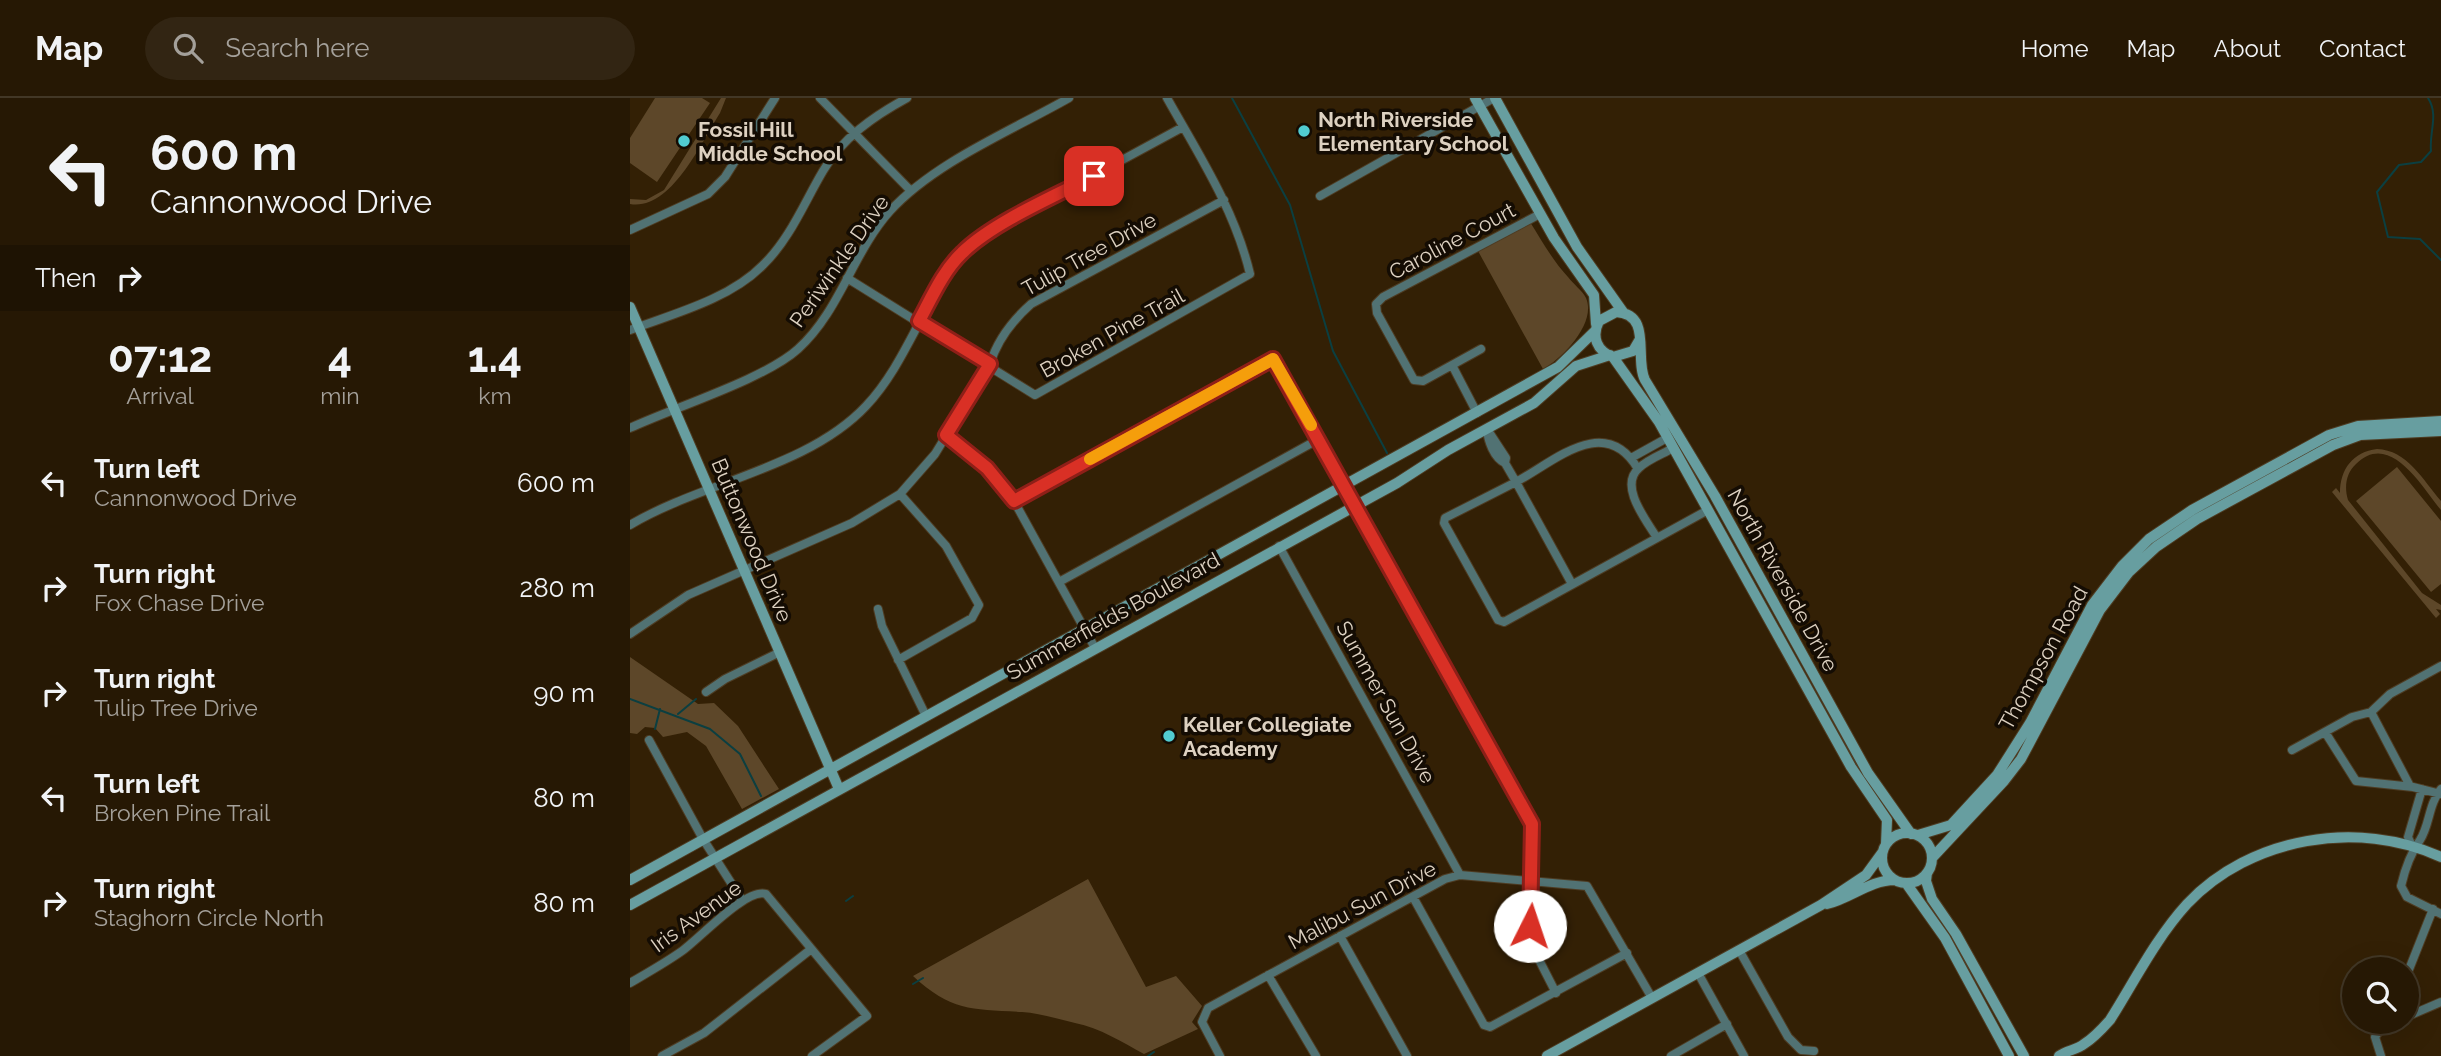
<!DOCTYPE html>
<html lang="en">
<head>
<meta charset="utf-8">
<style>
	:root { --surface:#261804; --page:#322513; --text:#f1f3f6; --muted:#a4a09a; --line:#423726 }
	body { margin:0; font-family:Raleway,sans-serif; background:var(--page); color:var(--text); height:100vh; display:flex; flex-direction:column; font-size:26px; white-space:nowrap }
	* { box-sizing:border-box; margin:0 }
	p { font-size:23px; color:var(--muted) }
	.icon { flex:none; width:38px; height:38px; fill:none; stroke:currentColor; stroke-width:2; stroke-linecap:round; stroke-linejoin:round }
	.map { position:relative; flex:1; overflow:hidden }
	.side { display:flex; flex-direction:column; background:var(--surface); width:630px }
	.side>* { flex:none }
	.top-card { background:#261804; color:var(--text); overflow:hidden }
	.controls { position:absolute; left:1712px; top:859px; display:grid; gap:14px }
	.controls a { display:grid; place-items:center; width:77px; height:77px; border-radius:50%; background:var(--surface); box-shadow:0 7px 28px #0002,0 0 0 2px var(--line); font-size:35px }
	.pin { position:absolute; display:grid; place-items:center; width:60px; height:60px; color:#fff; margin:-30px; border-radius:14px; box-shadow:0 4px 10px #0006 }
	.me { position:absolute; width:77px; margin:-38px; rotate:4deg; stroke-linejoin:round; filter:drop-shadow(0 0 5px #0008) }
	.turn { display:flex; align-items:center; gap:24px; height:147px; padding:0 35px; font-size:32px }
	.turn .icon { width:91px; height:91px; stroke-width:2.5 }
	.turn b { display:block; font-size:49px; line-height:60px }
	.then { display:flex; align-items:center; height:66px; padding:0 35px; background:#0003; gap:14px; font-size:26px }
	.eta { display:flex; justify-content:space-evenly; align-items:center; height:119px; text-align:center }
	.eta b { font-size:42px; font-weight:700; line-height:49px }
	ul { padding:0; list-style:none }
	li { display:flex; align-items:center; gap:21px; height:105px; padding:0 35px }
	li div { flex:1 }
	li b { display:block; font-size:26px }
	li em { font-style:normal }
	header { display:flex; align-items:center; gap:42px; box-sizing:border-box; height:98px; padding:0 35px; background:var(--surface); border-bottom:2px solid var(--line) }
	header strong { font-size:33px }
	nav { display:flex; gap:38px; margin-inline-start:auto; font-size:24px }
	.search { width:490px; height:63px; background:var(--page); display:flex; align-items:center; gap:18px; box-sizing:border-box; padding:0 24px; border-radius:38px; color:var(--muted); font-size:26px }
	main { display:flex; flex:1; min-height:0 }
	.map>svg:first-child { display:block }
</style>
</head>
<body>
<header>
<strong>Map</strong>
<div class="search"><svg class="icon" aria-label="search" viewBox="0 0 24 24"><circle cx="10" cy="10" r="6"/><path d="M15 15l6 6"/></svg>Search here</div>
<nav><a>Home</a><a>Map</a><a>About</a><a>Contact</a></nav>
</header>
<main>
<section class="side">
<div class="top-card">
<div class="turn"><svg class="icon" aria-label="left" viewBox="0 0 24 24"><path d="M17 20v-9H6M10 6l-5 5 5 5"/></svg><div><b>600 m</b>Cannonwood Drive</div></div>
<div class="then">Then<svg class="icon" aria-label="right" viewBox="0 0 24 24"><path d="M7 20v-9h11M14 6l5 5-5 5"/></svg></div>
</div>
<div class="eta">
<div><b>07:12</b><p>Arrival</p></div>
<div><b>4</b><p>min</p></div>
<div><b>1.4</b><p>km</p></div>
</div>
<ul>
<li><svg class="icon" aria-label="left" viewBox="0 0 24 24"><path d="M17 20v-9H6M10 6l-5 5 5 5"/></svg><div><b>Turn left</b><p>Cannonwood Drive</p></div><em>600 m</em></li>
<li><svg class="icon" aria-label="right" viewBox="0 0 24 24"><path d="M7 20v-9h11M14 6l5 5-5 5"/></svg><div><b>Turn right</b><p>Fox Chase Drive</p></div><em>280 m</em></li>
<li><svg class="icon" aria-label="right" viewBox="0 0 24 24"><path d="M7 20v-9h11M14 6l5 5-5 5"/></svg><div><b>Turn right</b><p>Tulip Tree Drive</p></div><em>90 m</em></li>
<li><svg class="icon" aria-label="left" viewBox="0 0 24 24"><path d="M17 20v-9H6M10 6l-5 5 5 5"/></svg><div><b>Turn left</b><p>Broken Pine Trail</p></div><em>80 m</em></li>
<li><svg class="icon" aria-label="right" viewBox="0 0 24 24"><path d="M7 20v-9h11M14 6l5 5-5 5"/></svg><div><b>Turn right</b><p>Staghorn Circle North</p></div><em>80 m</em></li>
</ul>
</section>
<div class="map">
<svg width="1811" height="958" viewBox="0 0 1811 958">
	<rect width="100%" height="100%" fill="#332005"/>
	<path fill="#5d4729" d="M25,0H72L80,5L27,84L0,65V40Z
		M91,0H96L90,15C71,45 41,113 0,106V101L16,102L34,92Z
		M900,124C912,143 923,163 938,179C943,186 952,192 956,200C967,225 932,261 913,271L848,153Z
		M1747,351C1777,352 1793,382 1811,403V412C1792,389 1760,332 1726,366C1716,375 1714,389 1718,402L1792,495L1811,507V512L1806,511L1810,516L1806,520L1702,394L1706,390L1710,395C1710,371 1723,354 1747,351Z
		M1767,369L1811,423V486L1801,494L1726,403Z
		M0,559L68,606L84,605L108,628L149,691L112,711L76,648L57,634L33,639L25,630L15,629L7,636L0,635Z
		M458,781L516,889L546,878L572,908L562,924L568,931L514,956C492,944 470,930 445,925C428,921 409,915 392,914C342,911 322,914 283,878Z"/>
	<g fill="none" stroke-linecap="round" stroke-linejoin="round">
		<path stroke="#0b3f41" stroke-width="2" d="M602,0L660,107L703,253L757,355
			M1798,0C1809,17 1799,34 1801,53L1791,64L1769,67L1747,94L1758,139L1790,141L1811,162
			M0,601L80,631L110,656L131,698
			M48,616L66,601
			M25,631L30,611
			M216,803L223,798
			M283,886L293,880
			M518,958L524,954"/>
		<g stroke="#4e3c23" stroke-width="10">
			<path id="street" d="M190,0L281,93
				M690,98L864,0
				M0,132L78,96L95,79L145,0
				M217,180L405,297L620,176C605,112 569,57 537,0
				M0,232C43,216 100,201 133,167C160,141 174,105 193,73C212,40 244,18 277,0
				M851,251L793,283L784,282L747,215L746,206L753,199L910,116
				M822,267L847,315
				M0,330C45,309 135,281 168,251C210,213 223,154 260,113C305,64 381,33 439,0
				M857,331L876,360L875,365L886,384L815,420L814,425L868,522L874,524L1078,412
				M857,332C858,343 864,360 875,365
				M316,337L357,370L384,403L465,550
				M1001,360L1037,340
				M384,403L643,261L902,726L900,828L904,852L926,895
				M0,427C72,384 178,370 236,308C284,257 297,183 352,138L553,29
				M1027,440C1017,423 988,388 1009,370C1018,361 1033,356 1043,350
				M649,448L830,777
				M429,484L689,341
				M942,486L886,384C925,363 975,315 1008,371
				M248,511L252,528L296,618
				M0,536L58,497L222,425L270,396L305,356L360,266C367,243 383,222 401,206L594,102
				M268,562L342,520L349,507L316,448L270,396
				M76,594L95,581L150,554
				M1741,614L1780,688
				M1695,634L1726,683L1783,689L1811,696
				M19,642L73,741L112,802
				M1662,652L1722,619L1741,614L1760,596L1811,568
				M1811,691C1798,707 1800,727 1790,742C1780,756 1775,771 1771,788L1777,799L1811,816
				M1782,748L1778,739L1792,691
				M783,799L854,927L860,929L997,855
				M710,838L777,958
				M1109,852L1158,939L1171,952L1184,953
				M1068,875L1114,958
				M638,877L686,958
				M1776,879L1803,811
				M0,885C17,875 35,865 52,853C69,841 117,789 136,796L237,918L182,958
				M1776,919L1811,904
				M32,958L74,935L180,852
				M590,958L572,924L578,910L815,781L830,777L957,788L1022,900
				M1041,958L1097,926
				M1751,958L1745,939L1750,932L1762,924"/>
		</g>
		<g stroke="#4e3c23" stroke-width="12">
			<path id="secondary" d="M845,0L924,140L964,197L966,226
				M865,0L947,149L993,214
				M0,209L209,691
				M1010,241L1003,253L983,259C967,253 961,239 969,223L986,214C1023,216 1004,260 1015,282L1085,398L1238,675L1281,736
				M983,259L1029,324L1221,669L1257,722L1256,746
				M1252 760a25 25 0 1 1 50 0a25 25 0 1 1-50 0Z
				M1288,737L1321,727L1367,677L1400,625L1462,507L1492,468L1519,441L1562,412L1699,337L1728,328L1811,323
				M1302,760L1374,683L1391,661L1470,512L1499,474L1526,449L1567,421L1703,347L1730,337L1811,333
				M1297,775L1296,783L1302,801L1326,836L1394,958
				M0,782L928,269L966,232
				M1276,785L1315,840L1379,958
				M1197,806C1221,800 1240,782 1265,782
				M0,807L767,385L818,352L904,305L946,268L980,257
				M917,958L1191,807L1236,777L1252,755
				M1429,958C1437,952 1447,952 1454,946C1464,940 1472,931 1480,922C1504,884 1526,840 1557,806C1620,739 1728,721 1811,759"/>
		</g>
		<use href="#street" stroke="#517273" stroke-width="8"/>
		<use href="#secondary" stroke="#679ea0" stroke-width="10"/>
	</g>
	<g fill="none" stroke-linecap="round" stroke-linejoin="round">
		<g stroke="#8d1f18" stroke-width="18">
			<path id="route" d="M464,78C425,98 362,125 332,155C313,173 301,201 289,223L360,266L316,337L357,370L384,403L643,261L902,726L900,828"/>
		</g>
		<use href="#route" stroke="#d93025" stroke-width="12"/>
		<path stroke="#f59e0b" stroke-width="12" d="M460,361L643,261L681,327"/>
	</g>
	<g fill="#51ccd1" stroke="#140c03" stroke-width="2.5">
		<circle cx="674" cy="33" r="7"/>
		<circle cx="54" cy="43" r="7"/>
		<circle cx="539" cy="638" r="7"/>
	</g>
	<g text-anchor="middle" dominant-baseline="central" stroke-width="7" stroke-linejoin="round" paint-order="stroke">
		<g font-size="21" font-weight="bold" fill="#ddd1c1" stroke="#140c03" text-anchor="start">
			<text x="688" y="21">North Riverside<tspan x="688" dy="24">Elementary School</tspan></text>
			<text x="68" y="31">Fossil Hill<tspan x="68" dy="24">Middle School</tspan></text>
			<text x="553" y="626">Keller Collegiate<tspan x="553" dy="24">Academy</tspan></text>
		</g>
		<g font-size="21" fill="#ddd1c1" stroke="#140c03">
			<text transform="translate(822 143) rotate(-28)">Caroline Court</text>
			<text transform="translate(459 156) rotate(-29)">Tulip Tree Drive</text>
			<text transform="translate(209 163) rotate(-55)">Periwinkle Drive</text>
			<text transform="translate(482 235) rotate(-29)">Broken Pine Trail</text>
			<text transform="translate(122 442) rotate(67)">Buttonwood Drive</text>
			<text transform="translate(1153 482) rotate(61)">North Riverside Drive</text>
			<text transform="translate(483 518) rotate(-29)">Summerfields Boulevard</text>
			<text transform="translate(1413 560) rotate(-61)">Thompson Road</text>
			<text transform="translate(756 604) rotate(61)">Summer Sun Drive</text>
			<text transform="translate(732 807) rotate(-28)">Malibu Sun Drive</text>
			<text transform="translate(66 818) rotate(-36)">Iris Avenue</text>
		</g>
	</g>
</svg>
<div class="controls">
<a><svg class="icon" aria-label="search" viewBox="0 0 24 24"><circle cx="10" cy="10" r="6"/><path d="M15 15l6 6"/></svg></a>
</div>
<div class="pin" style="left:464px;top:78px;background:#d93025"><svg class="icon" aria-label="arrive" viewBox="0 0 24 24"><path d="M6 21V4h12l-3 4 3 4H6"/></svg></div>
<svg class="me" style="left:900px;top:828px" viewBox="-20 -20 40 40"><circle r="19" fill="#fff"/><path d="M0-13L10 11 0 6-10 11z" fill="#d93025"/></svg>
</div>
</main>
</body>
</html>
